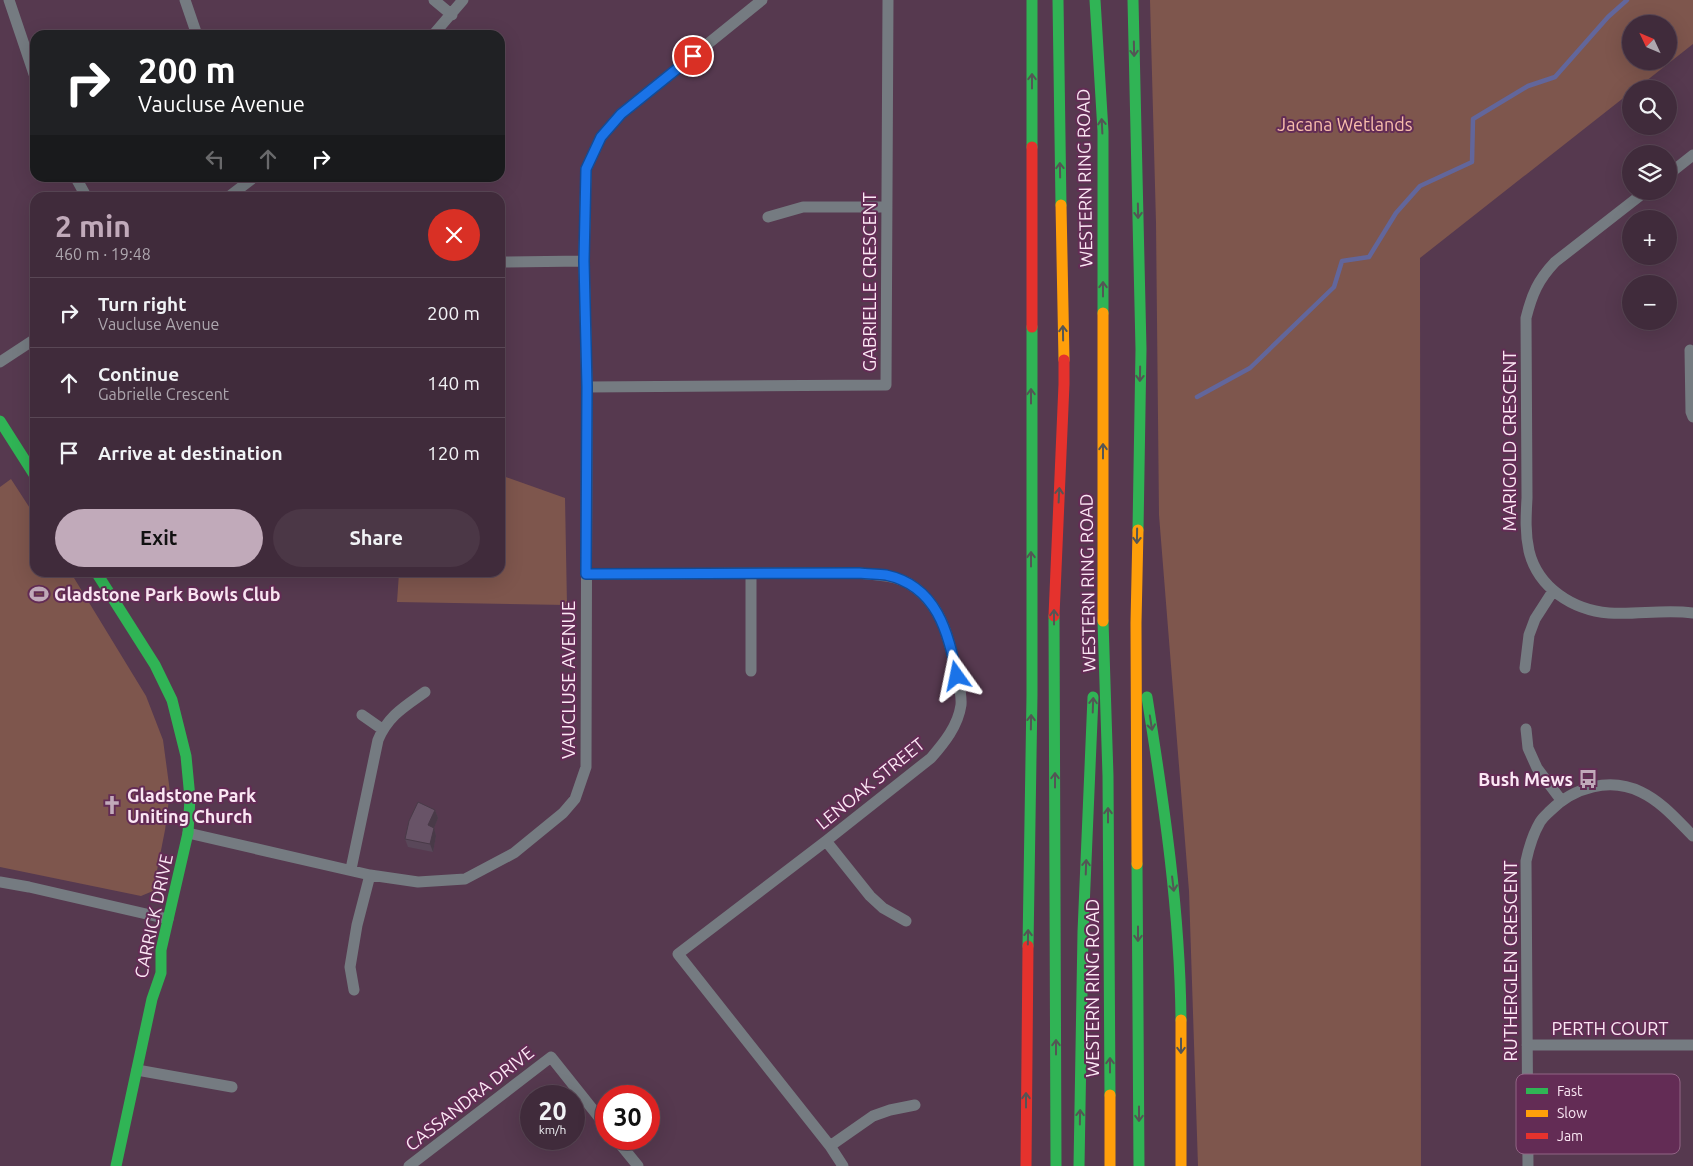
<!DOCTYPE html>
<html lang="en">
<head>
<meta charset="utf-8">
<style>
	:root { --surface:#402b3b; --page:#4b3746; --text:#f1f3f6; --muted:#aea7af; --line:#594755; --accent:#c1aaba }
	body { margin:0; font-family:Ubuntu,sans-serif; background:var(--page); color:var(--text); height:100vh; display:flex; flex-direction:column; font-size:19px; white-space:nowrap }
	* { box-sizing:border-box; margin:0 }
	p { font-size:16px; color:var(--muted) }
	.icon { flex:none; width:28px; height:28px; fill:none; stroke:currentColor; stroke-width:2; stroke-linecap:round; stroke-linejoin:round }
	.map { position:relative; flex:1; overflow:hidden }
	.details { position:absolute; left:30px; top:192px; width:475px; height:385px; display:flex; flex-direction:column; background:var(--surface); border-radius:15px; box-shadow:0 5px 20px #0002,0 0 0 1px var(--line) }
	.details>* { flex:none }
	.banner { position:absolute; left:30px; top:30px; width:475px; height:152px; border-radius:15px; box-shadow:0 5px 20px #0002,0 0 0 1px var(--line); background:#202124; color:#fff; overflow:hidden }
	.needle { width:32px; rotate:314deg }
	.controls { position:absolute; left:1622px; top:15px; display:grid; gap:10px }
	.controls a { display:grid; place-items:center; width:55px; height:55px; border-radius:50%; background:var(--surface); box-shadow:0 5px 20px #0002,0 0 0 1px var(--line); font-size:25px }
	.speed { position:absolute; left:520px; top:1085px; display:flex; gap:10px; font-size:25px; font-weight:700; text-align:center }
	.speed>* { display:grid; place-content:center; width:65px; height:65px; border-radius:50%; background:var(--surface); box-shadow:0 5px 20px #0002,0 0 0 1px var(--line); line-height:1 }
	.speed small { font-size:12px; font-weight:400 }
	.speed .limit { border:8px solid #d22; background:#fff; color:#111 }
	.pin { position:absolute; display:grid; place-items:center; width:42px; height:42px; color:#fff; margin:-21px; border:2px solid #fff; border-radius:50%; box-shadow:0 1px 5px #0007 }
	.me { position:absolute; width:55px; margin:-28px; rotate:348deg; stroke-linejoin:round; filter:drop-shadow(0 0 4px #0008) }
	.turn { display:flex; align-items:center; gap:18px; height:105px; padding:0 25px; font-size:22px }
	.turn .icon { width:65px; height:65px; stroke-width:2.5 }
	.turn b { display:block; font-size:35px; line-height:42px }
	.lanes { display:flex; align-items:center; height:48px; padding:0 25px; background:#0003; justify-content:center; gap:25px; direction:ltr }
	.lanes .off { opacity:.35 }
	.round { display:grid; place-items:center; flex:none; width:52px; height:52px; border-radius:26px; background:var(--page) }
	.head { display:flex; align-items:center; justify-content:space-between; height:85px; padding:0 25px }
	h1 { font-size:30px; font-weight:700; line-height:38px; color:var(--accent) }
	.cta { display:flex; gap:10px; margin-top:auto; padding:10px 25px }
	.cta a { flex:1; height:58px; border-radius:30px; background:var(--accent); color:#111; font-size:20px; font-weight:700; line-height:58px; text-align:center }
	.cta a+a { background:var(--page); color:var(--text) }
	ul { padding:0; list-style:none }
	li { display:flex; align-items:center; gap:15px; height:70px; padding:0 25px; border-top:1px solid var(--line) }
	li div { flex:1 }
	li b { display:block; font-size:19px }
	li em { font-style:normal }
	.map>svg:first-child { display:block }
</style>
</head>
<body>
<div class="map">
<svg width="1693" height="1166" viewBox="0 0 1693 1166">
	<rect width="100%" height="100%" fill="#56394f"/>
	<path fill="#7e564d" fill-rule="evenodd" d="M1150,0H1693V44L1636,89H1631V92L1420,258L1421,1166H1198L1189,891L1159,515L1156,223ZM1631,24H1669V61H1631Z
		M500,475L565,498L567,605L397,602L399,573L500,572Z
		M11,479L35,516V572L71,573L146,696L163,740L170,792L165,830L153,891L141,896L0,867V487Z"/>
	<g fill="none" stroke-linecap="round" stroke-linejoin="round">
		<path stroke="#62669b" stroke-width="4.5" d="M1197,397L1250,368L1334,287L1342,261L1369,257L1396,213L1420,186L1472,162L1473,119L1528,86L1555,77L1608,17L1627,0"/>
		<path stroke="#757b81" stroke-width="11" d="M9,0L35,77
			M185,0L197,35
			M434,0L452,15
			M433,35L463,0
			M1669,174L1693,155
			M76,178L87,198
			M1646,191L1555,262C1538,280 1532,294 1526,318L1527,498C1526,516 1525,533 1529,551C1538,588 1573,610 1609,613C1636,615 1665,609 1693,613
			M227,198L253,178
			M768,217L803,207H887
			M500,262L584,261
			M1690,350L1691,412L1693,417
			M0,362L35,339
			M587,387L886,385L888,0
			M586,574L859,573C876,575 896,575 911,585C941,604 949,638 956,671C958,682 962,693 961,705C958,726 944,743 931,758L826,841L678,954L830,1146L843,1166
			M751,575V671
			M1525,668L1529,635L1535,619L1553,591
			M362,715L382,729
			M1526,729L1528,748L1537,768L1561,800
			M188,833L370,875L418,882L465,879L514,853L563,813L575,799L586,767L587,387L584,261L586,169L601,137L621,114L762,0
			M826,841L870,896L883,908L906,921
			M351,869L378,740C388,716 404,707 425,692
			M0,882L29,887L168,919
			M354,990L350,967L357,925L370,875
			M1527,1045H1693
			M137,1070L232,1087
			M616,1139L638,1166
			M830,1146L873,1116L890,1110L915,1105
			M409,1166L551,1057L606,1126
			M1528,1166L1526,861C1529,847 1533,834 1540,822C1543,817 1547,814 1550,811C1574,787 1610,777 1641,792C1662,802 1677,820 1693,836"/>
		<path stroke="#30b455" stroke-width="11" d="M1032,0V147
			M1058,0L1061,205
			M1095,0L1103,131V313
			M1133,0L1141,349L1138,530
			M0,421L35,476
			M96,572L155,665L172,700L186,756L190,798L188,833L161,950V973L152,999L116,1166
			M1054,616L1056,1166
			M1103,621L1108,776L1110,1095
			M1147,697C1164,804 1180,911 1181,1020
			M1137,864L1139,1166
			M1028,946L1032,695V327
			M1079,1166L1083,932L1093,697"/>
		<path stroke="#ff9f0a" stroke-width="11" d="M1061,205L1064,360
			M1103,313V621
			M1137,864L1136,623L1138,530
			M1181,1020V1166
			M1110,1095V1166"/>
		<path stroke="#e5322d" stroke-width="11" d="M1032,147V327
			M1054,616L1064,384V360
			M1026,1166L1028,946"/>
	</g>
	<path fill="#594759" d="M435,810L438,818L434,828L436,836L433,852L408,847L405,839Z"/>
	<path fill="#493a48" d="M435,810L438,818L434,828L436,836L433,852L430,844L428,825Z"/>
	<path fill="#685367" stroke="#493a48" d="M418,802L435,810L428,825L434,828L430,844L405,839L409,821Z"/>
	<defs><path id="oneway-shaft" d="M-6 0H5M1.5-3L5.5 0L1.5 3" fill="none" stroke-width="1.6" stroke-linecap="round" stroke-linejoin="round" transform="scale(1.25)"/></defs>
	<g stroke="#545555">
		<use href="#oneway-shaft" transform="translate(1134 49) rotate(89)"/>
		<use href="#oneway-shaft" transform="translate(1032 81) rotate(-90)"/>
		<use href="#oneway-shaft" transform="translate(1102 126) rotate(-93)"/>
		<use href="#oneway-shaft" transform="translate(1060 170) rotate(-91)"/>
		<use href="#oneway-shaft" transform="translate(1138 211) rotate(89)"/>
		<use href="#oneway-shaft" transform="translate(1103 289) rotate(-90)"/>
		<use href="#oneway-shaft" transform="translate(1063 333) rotate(-91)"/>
		<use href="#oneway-shaft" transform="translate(1140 374) rotate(91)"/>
		<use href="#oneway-shaft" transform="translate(1031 396) rotate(-90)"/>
		<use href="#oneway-shaft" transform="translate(1103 451) rotate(-90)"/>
		<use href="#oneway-shaft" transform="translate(1059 495) rotate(-87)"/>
		<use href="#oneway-shaft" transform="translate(1137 536) rotate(91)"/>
		<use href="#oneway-shaft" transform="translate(1031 559) rotate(-90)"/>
		<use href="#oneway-shaft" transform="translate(1054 617) rotate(-90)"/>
		<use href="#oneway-shaft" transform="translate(1093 705) rotate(-88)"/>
		<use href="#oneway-shaft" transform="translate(1031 722) rotate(-89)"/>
		<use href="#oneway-shaft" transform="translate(1151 723) rotate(81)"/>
		<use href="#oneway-shaft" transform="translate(1055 780) rotate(-90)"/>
		<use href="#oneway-shaft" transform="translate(1108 815) rotate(-90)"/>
		<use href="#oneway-shaft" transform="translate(1086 867) rotate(-88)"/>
		<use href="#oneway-shaft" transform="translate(1173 884) rotate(83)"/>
		<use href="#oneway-shaft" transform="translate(1138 934) rotate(90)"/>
		<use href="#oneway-shaft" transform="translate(1028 937) rotate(-89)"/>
		<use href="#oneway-shaft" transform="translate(1181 1046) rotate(90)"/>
		<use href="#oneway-shaft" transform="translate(1056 1047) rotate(-90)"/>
		<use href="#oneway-shaft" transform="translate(1110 1065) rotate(-90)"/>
		<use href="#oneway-shaft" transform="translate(1026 1100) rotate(-90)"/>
		<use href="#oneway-shaft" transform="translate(1139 1114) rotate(90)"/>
		<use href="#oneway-shaft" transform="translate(1080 1117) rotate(-89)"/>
	</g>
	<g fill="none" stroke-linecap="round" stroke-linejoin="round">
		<g stroke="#114b97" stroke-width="12">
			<path id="route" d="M693,56L621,114L601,137L586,169L584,261L587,387L586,574L859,573C868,574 877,574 886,575C937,586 948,632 957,676"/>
		</g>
		<use href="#route" stroke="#1a73e8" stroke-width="9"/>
	</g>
	<defs>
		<g id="stadium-bare" transform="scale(1.5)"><path d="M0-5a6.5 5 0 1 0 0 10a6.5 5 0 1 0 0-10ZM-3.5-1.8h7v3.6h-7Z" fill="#c1aaba" stroke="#632c55" stroke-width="2.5" paint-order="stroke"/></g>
		<g id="bus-bare" transform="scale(1.5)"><path d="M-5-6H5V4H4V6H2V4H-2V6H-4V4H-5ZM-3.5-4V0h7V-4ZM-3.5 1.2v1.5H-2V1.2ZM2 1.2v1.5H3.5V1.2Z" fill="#c1aaba" stroke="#632c55" stroke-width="2.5" paint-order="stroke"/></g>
		<g id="church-bare" transform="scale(1.5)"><path d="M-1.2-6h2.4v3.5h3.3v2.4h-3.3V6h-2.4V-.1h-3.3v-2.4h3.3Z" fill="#c1aaba" stroke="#632c55" stroke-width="2.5" paint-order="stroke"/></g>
	</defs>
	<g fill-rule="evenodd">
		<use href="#stadium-bare" x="39" y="594"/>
		<use href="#bus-bare" x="1588" y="779"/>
		<use href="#church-bare" x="112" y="805"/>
	</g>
	<g text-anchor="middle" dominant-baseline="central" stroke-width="4" stroke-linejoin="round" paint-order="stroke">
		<g font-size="18" fill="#f8beac" stroke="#632c55">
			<text x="1345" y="124">Jacana Wetlands</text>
		</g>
		<g font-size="18" fill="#fbe7f4" stroke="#632c55">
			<text transform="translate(1084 178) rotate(-91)">WESTERN RING ROAD</text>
			<text transform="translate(869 282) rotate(-90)">GABRIELLE CRESCENT</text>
			<text transform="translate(1509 441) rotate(-90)">MARIGOLD CRESCENT</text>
			<text transform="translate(1087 583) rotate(-91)">WESTERN RING ROAD</text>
			<text transform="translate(568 680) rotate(-90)">VAUCLUSE AVENUE</text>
			<text transform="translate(870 783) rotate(-39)">LENOAK STREET</text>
			<text transform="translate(153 916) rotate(-78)">CARRICK DRIVE</text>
			<text transform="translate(1510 961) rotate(-90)">RUTHERGLEN CRESCENT</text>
			<text transform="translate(1092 988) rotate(-90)">WESTERN RING ROAD</text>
			<text x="1610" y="1028">PERTH COURT</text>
			<text transform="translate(469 1098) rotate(-38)">CASSANDRA DRIVE</text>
		</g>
		<g font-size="18" font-weight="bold" fill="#fbe7f4" stroke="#632c55" text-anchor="start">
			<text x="54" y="594">Gladstone Park Bowls Club</text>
			<text x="1573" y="779" text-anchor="end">Bush Mews</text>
			<text x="127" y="795">Gladstone Park<tspan x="127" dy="21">Uniting Church</tspan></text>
		</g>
	</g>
	<rect x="1516" y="1074" width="164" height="80" rx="8" fill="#632c55" stroke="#916485" stroke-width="1"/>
	<rect x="1526" y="1088" width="22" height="6" fill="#30b455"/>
	<rect x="1526" y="1110" width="22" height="7" fill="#ff9f0a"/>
	<rect x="1526" y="1133" width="22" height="6" fill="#e5322d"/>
	<g font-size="14" fill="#fbe7f4">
		<text x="1557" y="1096">Fast</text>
		<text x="1557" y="1118">Slow</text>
		<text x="1557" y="1141">Jam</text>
	</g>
</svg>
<div class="controls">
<a><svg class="needle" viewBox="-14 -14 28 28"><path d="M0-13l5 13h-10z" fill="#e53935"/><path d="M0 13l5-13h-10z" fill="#aea7af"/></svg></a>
<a><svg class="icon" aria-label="search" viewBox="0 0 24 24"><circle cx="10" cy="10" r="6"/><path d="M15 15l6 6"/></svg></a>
<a><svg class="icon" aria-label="layers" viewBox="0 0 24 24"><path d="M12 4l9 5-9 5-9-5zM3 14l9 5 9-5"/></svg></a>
<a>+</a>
<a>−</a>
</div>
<div class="speed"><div>20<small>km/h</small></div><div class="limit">30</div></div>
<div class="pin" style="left:693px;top:56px;background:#d93025"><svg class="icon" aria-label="arrive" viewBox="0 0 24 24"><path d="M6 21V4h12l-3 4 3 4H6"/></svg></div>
<svg class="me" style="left:957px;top:676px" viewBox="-20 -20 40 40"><path d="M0-17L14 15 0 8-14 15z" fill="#1a73e8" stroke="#fff" stroke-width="4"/></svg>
<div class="banner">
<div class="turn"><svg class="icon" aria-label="right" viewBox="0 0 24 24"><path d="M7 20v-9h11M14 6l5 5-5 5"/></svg><div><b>200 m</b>Vaucluse Avenue</div></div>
<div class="lanes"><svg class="icon off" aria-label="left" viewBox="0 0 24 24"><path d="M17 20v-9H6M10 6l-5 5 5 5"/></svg><svg class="icon off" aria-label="ahead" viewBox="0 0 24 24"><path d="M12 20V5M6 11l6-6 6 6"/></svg><svg class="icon" aria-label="right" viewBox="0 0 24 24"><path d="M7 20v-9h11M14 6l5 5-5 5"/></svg></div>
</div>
<section class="details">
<div class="head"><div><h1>2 min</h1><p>460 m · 19:48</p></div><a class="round" style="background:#d93025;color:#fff"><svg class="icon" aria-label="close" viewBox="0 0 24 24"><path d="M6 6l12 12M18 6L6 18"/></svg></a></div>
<ul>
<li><svg class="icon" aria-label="right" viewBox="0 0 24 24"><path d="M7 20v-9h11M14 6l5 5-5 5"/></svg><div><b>Turn right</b><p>Vaucluse Avenue</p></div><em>200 m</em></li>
<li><svg class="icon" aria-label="ahead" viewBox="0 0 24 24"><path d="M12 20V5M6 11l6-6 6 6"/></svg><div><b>Continue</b><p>Gabrielle Crescent</p></div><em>140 m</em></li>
<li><svg class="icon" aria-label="arrive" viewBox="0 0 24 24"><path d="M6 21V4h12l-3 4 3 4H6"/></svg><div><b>Arrive at destination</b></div><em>120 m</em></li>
</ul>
<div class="cta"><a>Exit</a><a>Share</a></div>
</section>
</div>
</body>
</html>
